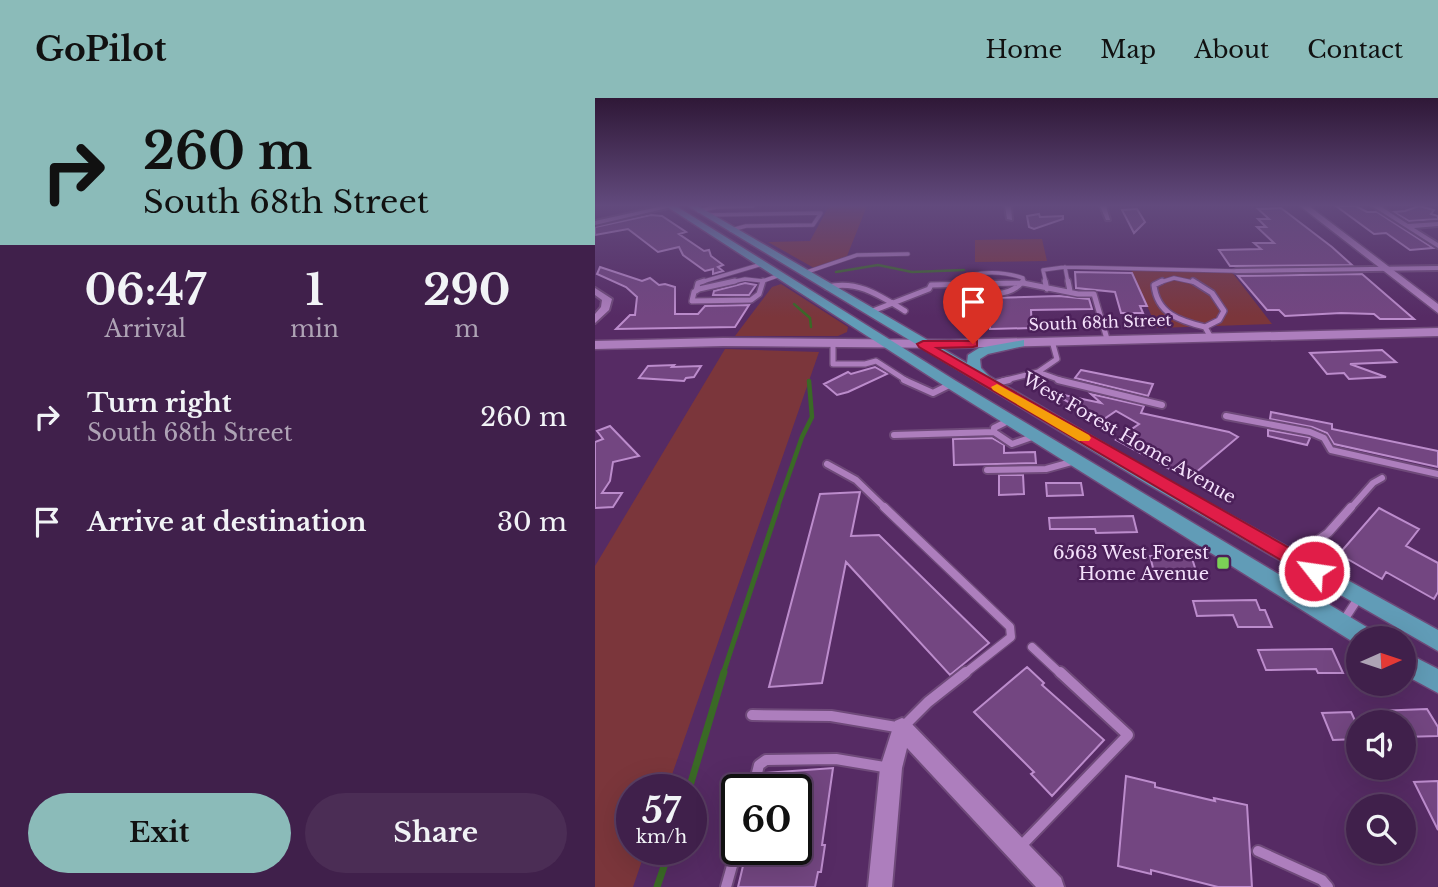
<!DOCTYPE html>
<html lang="en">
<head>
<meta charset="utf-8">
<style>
	:root { --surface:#40204b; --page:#4b2d55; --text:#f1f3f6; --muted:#aea3b5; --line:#593e63; --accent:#8bbbb9 }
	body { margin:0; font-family:"Libre Baskerville",serif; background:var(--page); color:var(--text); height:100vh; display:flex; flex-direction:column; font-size:26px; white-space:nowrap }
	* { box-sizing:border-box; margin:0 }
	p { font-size:23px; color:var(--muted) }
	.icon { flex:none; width:38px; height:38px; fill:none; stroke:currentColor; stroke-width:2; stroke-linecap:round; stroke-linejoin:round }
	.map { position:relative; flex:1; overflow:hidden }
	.side { display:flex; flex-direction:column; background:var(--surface); width:595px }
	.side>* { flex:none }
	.guide { background:#8bbbb9; color:#111; overflow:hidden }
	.needle { width:46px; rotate:87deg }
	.buttons { position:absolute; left:751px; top:528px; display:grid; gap:14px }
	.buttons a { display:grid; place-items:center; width:70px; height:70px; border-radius:50%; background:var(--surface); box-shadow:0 7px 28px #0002,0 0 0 2px var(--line); font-size:35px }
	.speed { position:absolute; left:21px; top:676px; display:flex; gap:14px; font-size:35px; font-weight:700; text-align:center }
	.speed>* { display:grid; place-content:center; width:91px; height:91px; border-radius:50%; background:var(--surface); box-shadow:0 7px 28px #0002,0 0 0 2px var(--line); line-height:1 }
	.speed small { font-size:18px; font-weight:400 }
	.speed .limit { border:4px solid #111; border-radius:10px; background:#fff; color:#111 }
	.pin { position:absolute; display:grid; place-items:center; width:60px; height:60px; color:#fff; margin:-72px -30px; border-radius:50% 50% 50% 0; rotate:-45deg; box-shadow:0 0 7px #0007 }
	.pin .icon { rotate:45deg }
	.me { position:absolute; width:77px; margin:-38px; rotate:300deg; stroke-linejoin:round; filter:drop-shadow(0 0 5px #0008) }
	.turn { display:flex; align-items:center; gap:24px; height:147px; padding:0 28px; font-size:32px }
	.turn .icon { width:91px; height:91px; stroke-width:2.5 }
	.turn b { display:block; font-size:49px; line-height:60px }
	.eta { display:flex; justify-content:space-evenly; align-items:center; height:119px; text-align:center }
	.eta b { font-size:42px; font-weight:700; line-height:49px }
	.button { display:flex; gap:14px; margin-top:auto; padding:14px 28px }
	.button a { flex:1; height:80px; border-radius:42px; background:var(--accent); color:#111; font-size:28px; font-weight:700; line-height:80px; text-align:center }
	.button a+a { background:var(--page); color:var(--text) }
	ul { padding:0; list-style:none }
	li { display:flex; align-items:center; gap:21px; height:105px; padding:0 28px }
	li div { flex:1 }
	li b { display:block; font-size:26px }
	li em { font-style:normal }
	header { display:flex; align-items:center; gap:42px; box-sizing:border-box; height:98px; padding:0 35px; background:var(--accent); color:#111 }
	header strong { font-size:33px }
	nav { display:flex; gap:38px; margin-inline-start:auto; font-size:24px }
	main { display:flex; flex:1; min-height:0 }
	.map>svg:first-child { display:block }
</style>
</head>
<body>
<header>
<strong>GoPilot</strong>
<nav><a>Home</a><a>Map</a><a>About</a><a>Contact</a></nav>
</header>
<main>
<section class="side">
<div class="guide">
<div class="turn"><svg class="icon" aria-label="right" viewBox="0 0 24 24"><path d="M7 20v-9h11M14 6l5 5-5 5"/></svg><div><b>260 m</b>South 68th Street</div></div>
</div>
<div class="eta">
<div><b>06:47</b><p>Arrival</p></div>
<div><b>1</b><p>min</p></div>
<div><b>290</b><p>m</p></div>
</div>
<ul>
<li><svg class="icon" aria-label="right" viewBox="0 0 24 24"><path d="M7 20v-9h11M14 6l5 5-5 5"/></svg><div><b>Turn right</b><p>South 68th Street</p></div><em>260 m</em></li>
<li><svg class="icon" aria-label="arrive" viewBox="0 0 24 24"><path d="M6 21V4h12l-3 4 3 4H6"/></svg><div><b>Arrive at destination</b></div><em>30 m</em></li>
</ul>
<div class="button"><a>Exit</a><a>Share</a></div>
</section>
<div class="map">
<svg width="843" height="789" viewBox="0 0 843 789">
	<rect width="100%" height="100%" fill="#562b64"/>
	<path fill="#7b363b" d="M234,108H272L252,158L219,170L173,144L215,143Z
		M447,141L452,163L380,164V142Z
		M536,172L636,173L677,226L562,230Z
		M186,186L253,229L252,234L243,238H140L177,189Z
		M130,251L224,254L72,691H37V751H51L38,789H0V468Z"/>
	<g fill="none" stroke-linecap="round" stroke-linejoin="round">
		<path stroke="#3a6926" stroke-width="2.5" d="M241,174L283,167L317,174L369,172
			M199,206L215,220L216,229"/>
		<path stroke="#3a6926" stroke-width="4.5" d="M182,411L207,339L217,319L214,283"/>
		<path stroke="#3a6926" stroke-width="5" d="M128,576L183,409"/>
		<path stroke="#3a6926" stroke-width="7" d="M94,691L129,574
			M62,789L75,751"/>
	</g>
	<path fill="#734681" stroke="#bc8ccc" stroke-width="2" d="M741,108H761L772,114H782L838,150L815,152L791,135L779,136Z
		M824,108L839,112L836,116L843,118V121L814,123L799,114L810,113Z
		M686,110L737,149L757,167L635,168L624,152L666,151L659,145H679L662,129H671L663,121H674L663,111Z
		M542,111L550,124L539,135L527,112Z
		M444,116L445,119L468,118V121L439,131L434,129L432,118Z
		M56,117L67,118L91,134L84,136L109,153L114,152L116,158L128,167L123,169L128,173L118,176V171L110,173L88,157L84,149L63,154L33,131L0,137V129Z
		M5,169L47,183L55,180L64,187L70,186L80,189V216H103L110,208L154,207L140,229L21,231L35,217H40L42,199L31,189L2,176Z
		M480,174L537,175L552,208H545L548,215H526L520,194L481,190Z
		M767,176L819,221H785L779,216L746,215L690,218L684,212H672L643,178Z
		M150,185L161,187L154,197H118L119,193Z
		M464,198L494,201L497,211L436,212L437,230L395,231V228H392V205H395V200Z
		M787,252L801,264L755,266L791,279L754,281L749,275L732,276L715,255Z
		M79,267L77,269L106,268L99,279L91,280L89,283L44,280L53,268Z
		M280,269L292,276L253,294L242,297L229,286L253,274L256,276Z
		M486,272L521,279L558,286L553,298L480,280Z
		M464,296L506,305L496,296L549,308L546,315L634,334L643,339L593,381L521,342L544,326L521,313L506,323L463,298Z
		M676,314L737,326V331L843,353V369L739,346L732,335L717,329L675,321Z
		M15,328L44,358L18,364L15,383L7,395H27L18,409L0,410V344L8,341L2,333Z
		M673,332L713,339L715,340L712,347L673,338Z
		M397,340L409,347V355L440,354L441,365L359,367L358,341Z
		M404,377H428L429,396L404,397Z
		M451,385H486L488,397L452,398Z
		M265,394L256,438L284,437L394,545L355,577L251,464L227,585L174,589L225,396Z
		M784,410L824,431L811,448L843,465V494L839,501L791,474L787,481L744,456Z
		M538,418L542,434L501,435L500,431H455L454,420Z
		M596,457L601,473L559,474L555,458Z
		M661,502L665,512H670L677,529H643L638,517L602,518L598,503Z
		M737,551L748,575H723L721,571L671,572L663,552Z
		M432,569L449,585L447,587L509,642L457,698L436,676L439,674L379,614Z
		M832,611L843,629V638L808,639V625H787L781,613Z
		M756,614L763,629V641L738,642L727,615Z
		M238,670L227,747H230L226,774H223L220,789H143L152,751H201V691H166L170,675Z
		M531,678L560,685V689L620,703L619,700L652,707L657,789H623L556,772V776L523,768Z
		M843,683V732L819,684Z"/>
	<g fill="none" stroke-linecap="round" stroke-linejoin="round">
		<g stroke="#6f4a7a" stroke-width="5">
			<path id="service-far4" d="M104,113L121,109L158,108
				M112,117L226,115L218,127L151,128L136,132
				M209,175L262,157L313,156
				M168,183L185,177
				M103,185L167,166
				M132,185L150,181L168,183
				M376,185V177C394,173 411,174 428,180V185
				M451,185L448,172L470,169
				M473,185L470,169L641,173
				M563,185L579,180L602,185"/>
		</g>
		<g stroke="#6f4a7a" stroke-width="8">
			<path id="service-far3" d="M140,183L104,191L99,194L97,203L156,202L164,196L168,183
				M376,183V186
				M450,183L452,191
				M473,183L475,193
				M567,183L559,187C562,216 585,223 610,229
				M598,183L617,195L629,213L624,222L610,229
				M370,187C388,197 414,201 428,183
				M232,189C263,182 284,197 310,213
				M101,193L103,185L109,183
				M275,214L334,191L336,187L428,185L483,196H499L512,241
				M610,229L615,238
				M238,246V266H270L281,263L312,283
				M443,274L468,283
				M407,283L443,274L462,261L457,243"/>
		</g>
		<g stroke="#6f4a7a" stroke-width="10">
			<path id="service-far2" d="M309,282L338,295L356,286
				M463,282L567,307
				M397,286L414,282
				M631,318L715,334L729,340L736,352L843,376
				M415,322L399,330V334L417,346L440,338
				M299,337L399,334
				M232,366L261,382L291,411
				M392,372L451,371L480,363
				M755,411L778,385L787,380"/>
		</g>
		<g stroke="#6f4a7a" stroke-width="11">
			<path id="service-far1" d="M289,409L415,529L416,539L369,576
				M697,460L733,435L756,409
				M747,525L764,499
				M437,549L466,576"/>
		</g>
		<g stroke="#6f4a7a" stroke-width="14">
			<path id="service" d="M157,617L236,618L307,630L333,604L371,574
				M158,691L164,667L171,662L241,661L295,670
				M424,750L533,637L465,574
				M663,753L727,782L733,789
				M131,789L142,750"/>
		</g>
		<g stroke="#6f4a7a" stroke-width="4">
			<path id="minor" d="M68,108H81L0,127V123Z
				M410,108H416L417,122L412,121Z
				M505,108H511L515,122H511Z
				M777,108H785L813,126L843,124V128L819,130L843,145V150Z
				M843,168V172L641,175L637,173L641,171Z
				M0,190L17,201L14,212L0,225V216L6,209L7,202L0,197Z
				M307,620L314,623L466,780L469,789H441L312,650L307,670L297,789H273L285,670L300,623Z"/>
		</g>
		<g stroke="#6f4a7a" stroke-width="3">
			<path id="tertiary" d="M705,108H714L843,206V215Z
				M843,230V238L355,250L128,248L0,251V243L128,240L355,242Z"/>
		</g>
		<g stroke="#6f4a7a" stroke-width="3">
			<path id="primary" d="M71,108H81L361,283L780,534L783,541H763V547L351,289Z
				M93,108H103L372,265L373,257L384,250L429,242V248L393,256L385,261L386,270L394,278L566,379L843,532V553L554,387Z
				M808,553L843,571V595L808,576Z"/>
		</g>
		<use href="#service-far4" stroke="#ad7ebd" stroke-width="3.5"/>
		<use href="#service-far3" stroke="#ad7ebd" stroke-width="5"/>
		<use href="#service-far2" stroke="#ad7ebd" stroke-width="6"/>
		<use href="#service-far1" stroke="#ad7ebd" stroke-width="8"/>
		<use href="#service" stroke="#ad7ebd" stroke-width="10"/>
		<use href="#minor" fill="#ad7ebd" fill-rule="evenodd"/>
		<use href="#tertiary" fill="#ad7ebd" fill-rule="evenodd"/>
		<use href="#primary" fill="#619cb7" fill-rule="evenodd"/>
	</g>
	<linearGradient id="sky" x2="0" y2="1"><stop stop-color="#2f1837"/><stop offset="0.49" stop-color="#624a7d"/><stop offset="1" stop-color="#624a7d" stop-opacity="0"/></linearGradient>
	<rect width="843" height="219" fill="url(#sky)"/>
	<path fill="#e11d48" stroke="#92132f" stroke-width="2" d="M328,243H382V248L378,249L342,250L726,468L728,473L726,478H713L324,249L322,246Z"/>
	<path fill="#f59e0b" d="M402,286L494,337L496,340L494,343H484L398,292L396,289Z"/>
	<rect fill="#7bd156" stroke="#4b2059" stroke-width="2.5" x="621" y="458" width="14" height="14" rx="3.5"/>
	<g text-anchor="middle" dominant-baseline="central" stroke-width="5" stroke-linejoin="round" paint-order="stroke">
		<g font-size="16" fill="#f4e0fb" stroke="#4b2059">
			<text transform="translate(505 224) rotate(-2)">South 68th Street</text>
		</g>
		<g font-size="18" fill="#f4e0fb" stroke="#4b2059">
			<text transform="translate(534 340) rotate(30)">West Forest Home Avenue</text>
		</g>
		<g font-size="18" fill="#f4e0fb" stroke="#4b2059" text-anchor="end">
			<text x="614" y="455">6563 West Forest<tspan x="614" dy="21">Home Avenue</tspan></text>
		</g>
	</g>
</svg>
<div class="buttons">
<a><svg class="needle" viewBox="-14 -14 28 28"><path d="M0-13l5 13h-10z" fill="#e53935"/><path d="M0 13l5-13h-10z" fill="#aea3b5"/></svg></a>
<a><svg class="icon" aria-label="sound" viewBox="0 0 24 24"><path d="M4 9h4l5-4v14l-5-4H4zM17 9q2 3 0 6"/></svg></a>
<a><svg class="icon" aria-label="search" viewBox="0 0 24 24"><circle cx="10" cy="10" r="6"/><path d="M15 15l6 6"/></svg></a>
</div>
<div class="speed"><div>57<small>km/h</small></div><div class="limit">60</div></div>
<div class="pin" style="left:378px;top:246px;background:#d93025"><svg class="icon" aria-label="arrive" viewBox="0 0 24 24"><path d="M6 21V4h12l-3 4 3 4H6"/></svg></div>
<svg class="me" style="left:719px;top:473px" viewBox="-20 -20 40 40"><circle r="17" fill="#e11d48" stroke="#fff" stroke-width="3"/><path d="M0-11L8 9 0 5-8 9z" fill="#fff"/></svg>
</div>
</main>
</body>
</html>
